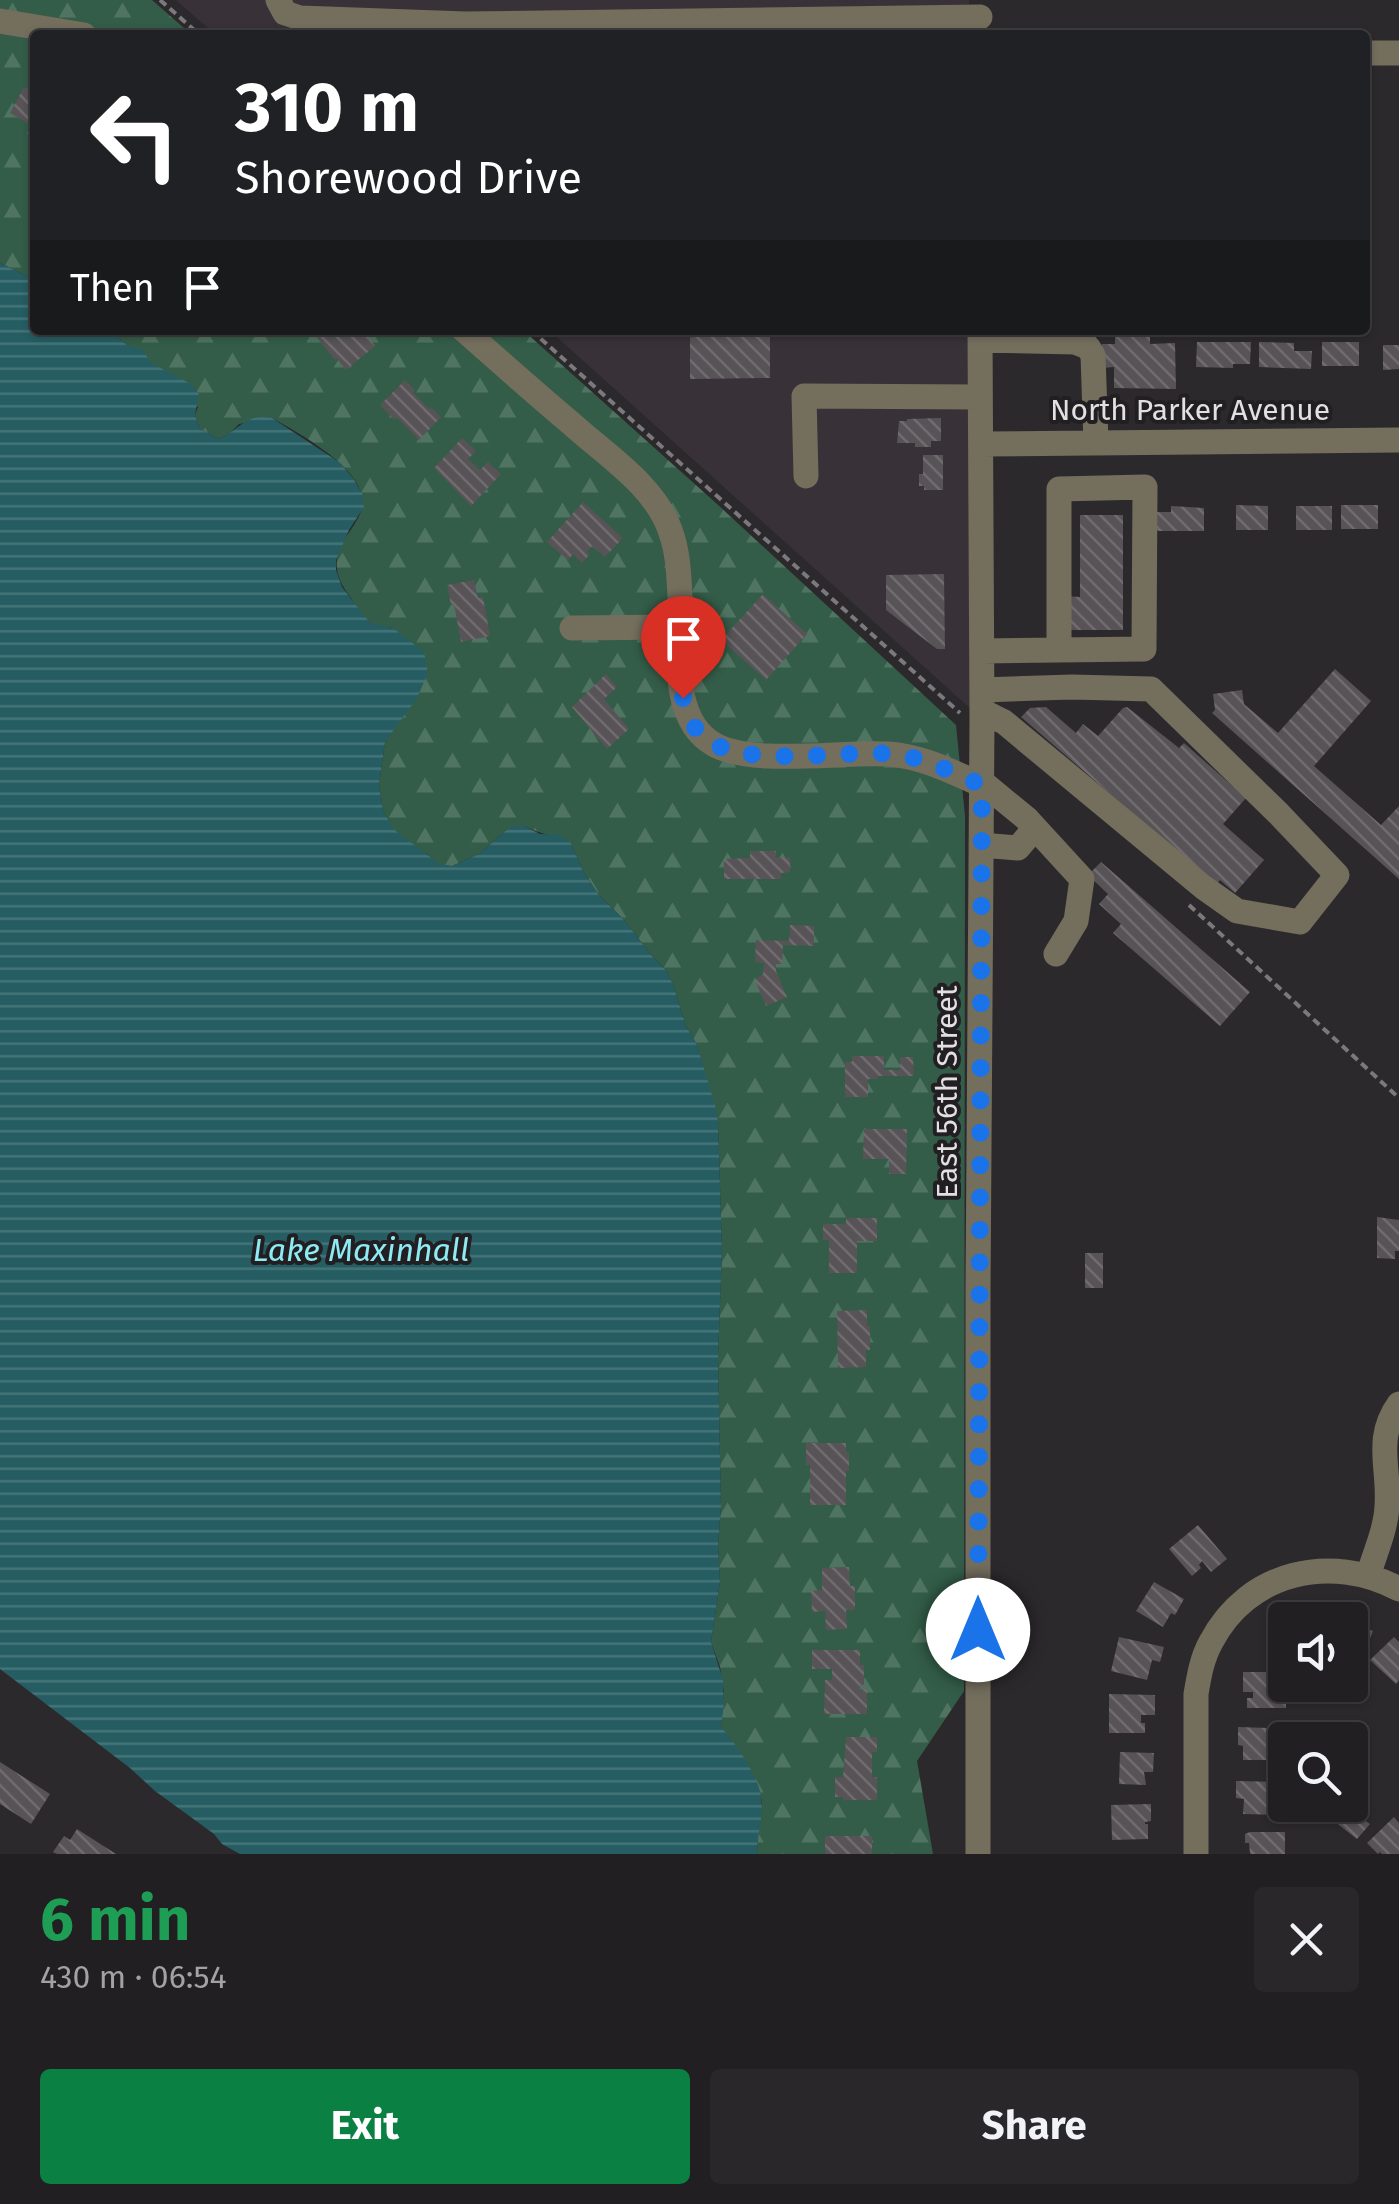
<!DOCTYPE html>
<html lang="en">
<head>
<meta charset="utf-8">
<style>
	:root { --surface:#211f21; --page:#29272a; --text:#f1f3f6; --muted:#a2a2a5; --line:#3e3d3f; --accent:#0b8043 }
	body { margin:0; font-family:"Fira Sans",sans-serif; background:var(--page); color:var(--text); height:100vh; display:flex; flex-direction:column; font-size:38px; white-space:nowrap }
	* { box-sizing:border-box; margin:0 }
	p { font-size:32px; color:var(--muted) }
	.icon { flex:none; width:55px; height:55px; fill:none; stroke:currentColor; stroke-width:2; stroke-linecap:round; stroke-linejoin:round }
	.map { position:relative; height:1854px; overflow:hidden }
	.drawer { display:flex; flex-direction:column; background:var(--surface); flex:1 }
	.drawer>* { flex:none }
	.guide { position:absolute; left:30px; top:30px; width:1340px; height:305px; border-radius:10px; box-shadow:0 2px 8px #0004,0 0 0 2px var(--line); background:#202124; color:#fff; overflow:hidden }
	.tools { position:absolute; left:1268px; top:1602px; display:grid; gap:20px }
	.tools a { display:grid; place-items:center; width:100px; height:100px; border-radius:10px; background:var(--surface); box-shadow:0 2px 8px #0004,0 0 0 2px var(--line); font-size:50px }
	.pin { position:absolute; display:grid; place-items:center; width:85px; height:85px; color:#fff; margin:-102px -42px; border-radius:50% 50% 50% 0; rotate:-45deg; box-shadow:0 0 10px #0007 }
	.pin .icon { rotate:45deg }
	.me { position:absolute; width:110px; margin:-55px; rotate:0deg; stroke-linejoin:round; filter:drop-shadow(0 0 8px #0008) }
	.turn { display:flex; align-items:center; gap:35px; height:210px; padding:0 40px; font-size:45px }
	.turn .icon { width:130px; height:130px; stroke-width:2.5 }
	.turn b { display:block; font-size:70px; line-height:85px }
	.then { display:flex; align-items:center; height:95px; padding:0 40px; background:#0003; gap:20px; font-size:38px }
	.round { display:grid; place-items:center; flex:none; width:105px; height:105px; border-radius:10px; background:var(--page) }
	.summary { display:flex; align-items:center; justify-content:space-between; height:170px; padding:0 40px }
	h1 { font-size:60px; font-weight:700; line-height:75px; color:#1e9e55 }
	.button { display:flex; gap:20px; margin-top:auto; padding:20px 40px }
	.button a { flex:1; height:115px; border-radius:10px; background:var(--accent); color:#fff; font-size:40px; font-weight:700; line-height:115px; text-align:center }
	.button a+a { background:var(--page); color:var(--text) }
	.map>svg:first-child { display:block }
</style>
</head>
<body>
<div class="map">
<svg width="1399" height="1854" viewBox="0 0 1399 1854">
	<defs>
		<pattern id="forest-firs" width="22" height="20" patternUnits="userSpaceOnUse" patternTransform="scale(2.5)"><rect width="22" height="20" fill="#335d48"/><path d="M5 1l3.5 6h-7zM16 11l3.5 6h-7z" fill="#507462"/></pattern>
		<pattern id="water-rules" width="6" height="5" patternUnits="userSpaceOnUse" patternTransform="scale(2.5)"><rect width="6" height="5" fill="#255d62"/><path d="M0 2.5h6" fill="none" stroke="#447478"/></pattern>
		<pattern id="building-back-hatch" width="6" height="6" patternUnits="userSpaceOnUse" patternTransform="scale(2.5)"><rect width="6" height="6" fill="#575357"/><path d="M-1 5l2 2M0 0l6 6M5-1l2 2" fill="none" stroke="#6f6b6f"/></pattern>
	</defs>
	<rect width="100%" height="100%" fill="#2c292c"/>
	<path fill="#383138" d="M176,0H969V35H216Z
		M549,330H970L971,709Z"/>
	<path fill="url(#forest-firs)" d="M0,0H152L192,35H35V280L0,263Z
		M109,330H523L717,504L956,725L965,816L964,1691L917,1761L933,1854H757L758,1829L762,1801L755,1778L721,1727L724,1692L720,1667L711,1642L720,1582L718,1545L721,1506L718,1358L722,1250L718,1121L697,1045L686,1026L673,984L665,969L652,956L624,920L598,894L583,871L571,843C555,836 540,834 524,826L504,832L479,854L452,866L440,865L427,854L416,849L393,830L383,810L379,784L385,742L392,730L393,628C387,627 375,626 370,623C363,618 356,605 351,598C309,545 374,528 361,492C351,462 299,433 272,418L239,424L229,434L219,439L200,429L195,415L198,407L146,359L143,351L127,345Z"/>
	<path fill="url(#water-rules)" d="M0,263L35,280V330H109L127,345L143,350L151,363L189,383L199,394L195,415L200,429L219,439C241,429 245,413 272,418L339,462L353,478L362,493L364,507L349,530L336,560V570L342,587L370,623L393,628L424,652L428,673L417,698L385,742L379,784L383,810L393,829L440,864L452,866L479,854L504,832L514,826H524L540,834L560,835L571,843L583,871L598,894L624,920L652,956L665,969L673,984L686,1026L697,1045L715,1105L718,1121L722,1250L718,1358L721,1506L718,1545L720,1582L711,1642L723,1680L724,1703L721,1727C735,1742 759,1777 761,1797C764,1815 757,1835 757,1854H240L222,1844L214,1834L155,1791L130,1768L0,1669Z"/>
	<path fill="url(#building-back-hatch)" d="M24,87L35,93V138L27,134L31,125L10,113Z
		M319,330H348L343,334L346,338L356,330H362L375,346L346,370L337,359L335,360L314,334Z
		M690,330H770V378L690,379Z
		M1115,330H1150V344L1175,343L1176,389L1114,388V367L1102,368V344H1115Z
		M1197,342H1251L1250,364H1233V368L1196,367Z
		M1259,342L1294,343V351H1312L1311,369L1259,367Z
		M1322,342H1359V366H1322Z
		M1383,345H1399V369L1383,370Z
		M405,380L415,390L413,393L429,409L431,407L441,417L419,440L396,417L394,419L380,405Z
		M941,418V441H931V447H915V443H897L899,421H907V419Z
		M462,438L476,451L468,459L480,470L488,462L501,474L471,506L434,468Z
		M923,455H943V490H924V486H919V474H923Z
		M583,502L623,538L605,557L592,546L587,552L590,554L582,563L573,554L568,560L547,542Z
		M1236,505L1268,506V530H1236Z
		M1341,505H1378V529H1341Z
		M1171,506L1204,508V531H1156V512H1171Z
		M1296,506H1332V530H1296Z
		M1080,515H1123V630H1064V596L1080,597Z
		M944,574L945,649H937L886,610V575Z
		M474,580L478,598L483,597L490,636L461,642L454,604L451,605L447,585Z
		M763,594L807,634L766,680L721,640Z
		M1335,669L1371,701L1314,766L1381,825L1399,806V879L1212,713L1215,710L1213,694L1242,690L1244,704L1278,733Z
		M606,674L617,687L604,699L629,729L607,749L572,707Z
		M1046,707L1076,733L1083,724L1098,736L1123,708L1127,707L1179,748L1184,743L1246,798L1223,824L1264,860L1235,893L1220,880L1216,885L1021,717L1030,708Z
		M750,851H776V858L790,857V872L781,873V879H724V859L750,858Z
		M1101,862L1250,992L1220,1026L1113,933L1121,924L1099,904L1108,894L1088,875Z
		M790,925L814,926V946L783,945L782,964H776V971L787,997L766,1006L755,980L763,974L764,963L755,962L756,940L789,941Z
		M852,1056H884V1070H900V1057H913L914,1076H878V1079H868V1097H845V1062H852Z
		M864,1129H907L906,1174H889V1159H863Z
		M1377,1217L1399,1220V1251H1395V1259L1377,1258Z
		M846,1218H877V1241H857V1273H829V1240H823V1224H846Z
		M1085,1253H1103V1288H1085Z
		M867,1310V1326H870V1350H866V1367L838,1368L837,1311Z
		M806,1443H846V1452H849V1471H846V1505H810V1465H806Z
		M1198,1525L1227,1559L1211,1572L1202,1561L1199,1565L1201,1568L1192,1576L1169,1549Z
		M849,1567L850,1586H855V1610H846L847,1629L826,1630L825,1611L812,1612L811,1591L822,1590V1568Z
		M1154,1582L1184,1599L1175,1615L1171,1613L1163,1627L1136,1611Z
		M1338,1610L1356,1617L1352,1629L1361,1633L1364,1627L1373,1631L1358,1668L1350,1664V1620H1334Z
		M1119,1637L1164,1647L1160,1662L1152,1660L1147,1680L1111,1671Z
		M1394,1637L1399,1642V1680L1396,1684L1370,1660Z
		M812,1650H860V1665H864V1685H860V1689H867V1714H824L825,1680H832V1669H812Z
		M1243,1672H1285L1286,1708H1247V1698H1253V1692H1243Z
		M1109,1694L1155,1695V1715H1141V1723H1145V1733H1109Z
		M1238,1727L1269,1728L1268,1760H1243V1746L1238,1745Z
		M846,1737H877V1752H872V1777H877V1800H843V1797H835V1777H843Z
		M1120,1752L1154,1753L1153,1772H1144L1146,1785L1119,1784Z
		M0,1762L50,1794L31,1824L0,1804Z
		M1236,1781L1278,1782L1277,1815L1243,1814L1244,1799L1236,1798Z
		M1350,1795L1364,1807L1357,1815L1370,1824L1357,1839L1334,1821L1330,1820L1329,1822L1318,1813L1325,1805H1350Z
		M1151,1804V1821L1145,1822V1824H1148V1839L1112,1840L1111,1805Z
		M1394,1817L1399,1823V1854H1382L1380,1852L1378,1854L1367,1843Z
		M77,1829L116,1854H57L53,1852L64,1836L70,1840Z
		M1250,1832H1285V1854H1250L1249,1843H1245V1834Z
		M825,1836H872V1854H825Z"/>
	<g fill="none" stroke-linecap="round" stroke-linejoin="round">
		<path stroke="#7b797b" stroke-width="4" stroke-dasharray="8 5" stroke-linecap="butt" d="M160,0L200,35
			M531,330L960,713
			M1189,905L1399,1098"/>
		<path stroke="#746e5d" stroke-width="25" d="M278,0L285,13L300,18L465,24L980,17
			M0,21L84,35
			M1365,53H1399
			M464,330C500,362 536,394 573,425C606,455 655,486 670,530C678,551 679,575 680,598C681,642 667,719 715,745C753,766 843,751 888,754C922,756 952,772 982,785
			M980,340L1075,342L1088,347L1093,355L1096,443
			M981,444L1399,440
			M806,476L804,396L980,397
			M572,628L678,627
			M982,651L1144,649L1145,487L1059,489V650
			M982,690L1072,687L1151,689L1279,814L1337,875L1300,922L1237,911L1203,887L1004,722L982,711
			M982,782L1027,819L1082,879L1076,921L1056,954
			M981,845L1018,848L1035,828
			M1368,1576C1375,1553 1386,1529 1387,1506C1390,1468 1374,1439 1399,1404
			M978,1854V1290L982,720L980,330
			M1196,1854V1694C1199,1676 1202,1658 1211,1642C1248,1571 1331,1553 1399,1589"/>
	</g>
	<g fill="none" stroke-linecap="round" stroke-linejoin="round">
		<path stroke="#1a73e8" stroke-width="18" stroke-dasharray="0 32.4" d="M683,698C687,714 692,728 705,738C744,770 844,749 894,754C925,758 953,773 982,785L978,1630"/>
	</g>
	<g text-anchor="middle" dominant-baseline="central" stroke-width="8" stroke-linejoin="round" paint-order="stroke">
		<g font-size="30" fill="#e2e0e2" stroke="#221f23">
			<text x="1190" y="410">North Parker Avenue</text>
			<text transform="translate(947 1092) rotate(-90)">East 56th Street</text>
		</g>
		<g font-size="32" font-style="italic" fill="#8febf3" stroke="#221f23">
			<text x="361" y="1250">Lake Maxinhall</text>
		</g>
	</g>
</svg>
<div class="tools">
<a><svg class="icon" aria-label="sound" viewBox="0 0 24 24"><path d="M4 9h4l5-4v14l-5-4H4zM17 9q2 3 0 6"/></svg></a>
<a><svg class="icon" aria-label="search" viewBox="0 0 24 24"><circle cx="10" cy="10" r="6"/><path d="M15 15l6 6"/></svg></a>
</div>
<div class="pin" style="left:683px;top:698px;background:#d93025"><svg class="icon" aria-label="arrive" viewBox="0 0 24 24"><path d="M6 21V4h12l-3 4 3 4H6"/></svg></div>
<svg class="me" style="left:978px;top:1630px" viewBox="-20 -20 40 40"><circle r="19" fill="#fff"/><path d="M0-13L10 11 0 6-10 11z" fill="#1a73e8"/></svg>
<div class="guide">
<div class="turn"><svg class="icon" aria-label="left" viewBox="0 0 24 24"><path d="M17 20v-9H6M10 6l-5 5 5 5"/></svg><div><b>310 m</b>Shorewood Drive</div></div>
<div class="then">Then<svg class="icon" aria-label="arrive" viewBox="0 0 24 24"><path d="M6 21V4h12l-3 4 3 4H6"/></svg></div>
</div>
</div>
<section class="drawer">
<div class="summary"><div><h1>6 min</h1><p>430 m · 06:54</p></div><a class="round"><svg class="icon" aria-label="close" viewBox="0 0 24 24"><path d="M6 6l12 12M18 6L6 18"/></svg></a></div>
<div class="button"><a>Exit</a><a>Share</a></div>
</section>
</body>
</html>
